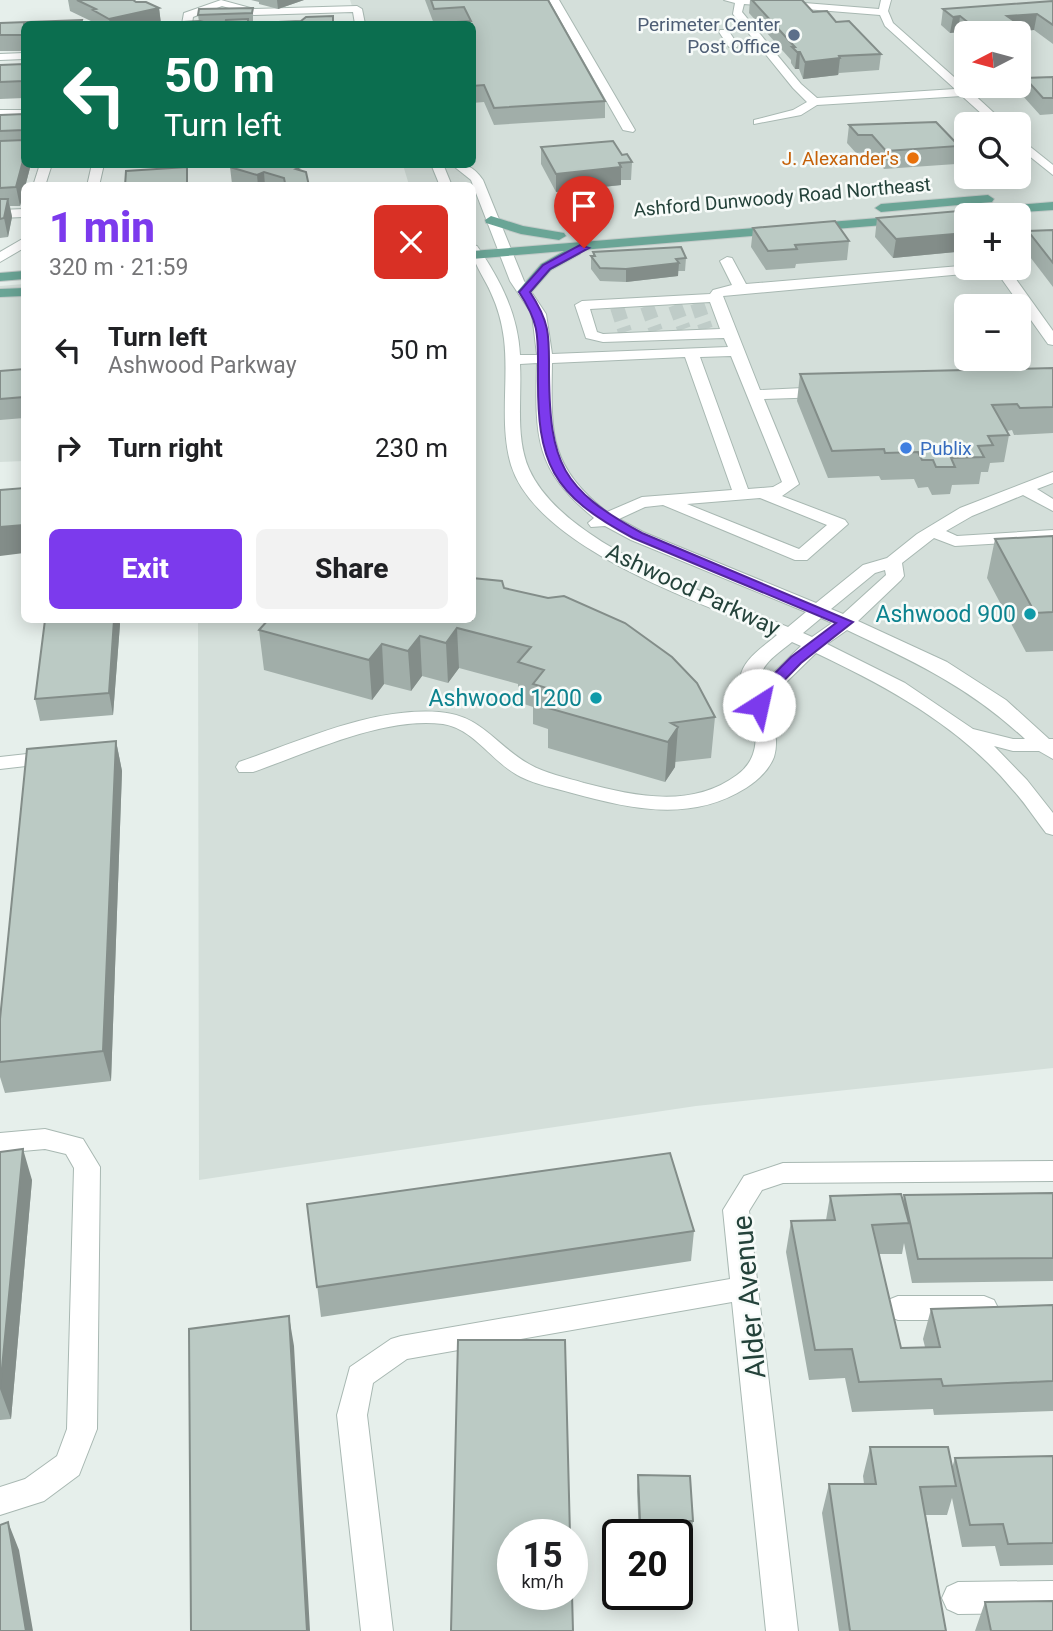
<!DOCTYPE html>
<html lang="en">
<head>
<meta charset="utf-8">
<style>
	:root { --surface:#fff; --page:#f2f2f2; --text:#202124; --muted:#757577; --accent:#7c3aed }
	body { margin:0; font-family:Roboto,sans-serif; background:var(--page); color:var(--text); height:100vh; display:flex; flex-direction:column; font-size:26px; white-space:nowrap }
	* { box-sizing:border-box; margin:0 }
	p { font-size:23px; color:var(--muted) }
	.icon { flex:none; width:38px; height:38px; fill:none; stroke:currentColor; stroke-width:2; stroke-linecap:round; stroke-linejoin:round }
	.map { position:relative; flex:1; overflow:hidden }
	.details { position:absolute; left:21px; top:182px; width:455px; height:441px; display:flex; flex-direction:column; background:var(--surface); border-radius:10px; box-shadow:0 4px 18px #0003 }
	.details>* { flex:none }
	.banner { position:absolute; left:21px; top:21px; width:455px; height:147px; border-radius:10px; box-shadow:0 4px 18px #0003; background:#0b6e4f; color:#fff; overflow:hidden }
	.needle { width:46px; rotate:264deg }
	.tools { position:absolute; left:954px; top:21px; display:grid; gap:14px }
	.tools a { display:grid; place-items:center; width:77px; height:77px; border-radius:10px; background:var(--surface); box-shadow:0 4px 18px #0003; font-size:35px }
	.speed { position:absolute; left:497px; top:1519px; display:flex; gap:14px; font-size:35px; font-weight:700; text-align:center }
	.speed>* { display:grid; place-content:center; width:91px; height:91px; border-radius:50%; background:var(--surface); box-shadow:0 4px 18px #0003; line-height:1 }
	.speed small { font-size:18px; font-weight:400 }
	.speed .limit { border:4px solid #111; border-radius:10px; background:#fff; color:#111 }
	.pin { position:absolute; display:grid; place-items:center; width:60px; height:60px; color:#fff; margin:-72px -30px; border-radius:50% 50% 50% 0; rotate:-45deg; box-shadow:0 0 7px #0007 }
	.pin .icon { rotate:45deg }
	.me { position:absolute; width:77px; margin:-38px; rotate:35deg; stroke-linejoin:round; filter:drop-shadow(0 0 5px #0008) }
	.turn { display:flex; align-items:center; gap:24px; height:147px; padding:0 28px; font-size:32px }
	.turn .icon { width:91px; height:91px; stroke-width:2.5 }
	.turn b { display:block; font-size:49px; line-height:60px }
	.round { display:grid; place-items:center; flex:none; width:74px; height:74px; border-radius:10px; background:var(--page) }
	.headline { display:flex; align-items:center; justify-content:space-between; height:119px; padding:0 28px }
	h1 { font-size:42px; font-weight:800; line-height:52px; color:var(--accent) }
	.primary-button { display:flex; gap:14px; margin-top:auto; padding:14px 28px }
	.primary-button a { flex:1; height:80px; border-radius:10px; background:var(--accent); color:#fff; font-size:28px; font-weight:800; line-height:80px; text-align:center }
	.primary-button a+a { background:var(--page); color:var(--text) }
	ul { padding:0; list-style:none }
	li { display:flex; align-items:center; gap:21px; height:98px; padding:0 28px }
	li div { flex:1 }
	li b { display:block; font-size:26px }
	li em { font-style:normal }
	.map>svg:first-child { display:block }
</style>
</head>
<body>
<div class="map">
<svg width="1053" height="1631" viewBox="0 0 1053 1631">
	<rect width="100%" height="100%" fill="#e6efeb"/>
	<path fill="#d4dfda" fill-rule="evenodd" d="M350,0H1053V1068L696,1106L199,1180L198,620H472V186L409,185L403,165L472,164V24H358ZM966,33H1018V86H966ZM966,124H1018V177H966ZM966,215H1018V268H966ZM966,306H1018V359H966Z
		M24,284V461L0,462V286Z"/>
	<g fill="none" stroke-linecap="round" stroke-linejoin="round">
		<path stroke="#bfccc8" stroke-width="14" stroke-dasharray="14 7" stroke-linecap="butt" d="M697,303L706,329
			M675,305L684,329
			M647,306L656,331
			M617,307L625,332"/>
		<g stroke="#a8b8b2" stroke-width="2">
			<path id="minor" d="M221,0L254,9L357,6L362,9L365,24H355L353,12L254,15L222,6L193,17L192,24H182L184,13Z
				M549,0H559L635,130L633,132L623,130Z
				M724,0H767L879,9L881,0H891L888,11L893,23L963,85L1019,86L1025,89C1011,99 985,92 968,89L1006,124H993L962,96L817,105L801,115L754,124V120L793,110L807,102L793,88L733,14L735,3ZM744,4L880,15L885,26L955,89L817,98L801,84L742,12Z
				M720,30H728L738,45L737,47H729L719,32Z
				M24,53V59L0,60V54Z
				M0,110H24V116H0Z
				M1018,137L1053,165V175L1018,147Z
				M40,164H52L45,186H33Z
				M92,164H104L99,186H87Z
				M431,164H443L452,186H440Z
				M451,164C467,164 474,167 483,180L524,281L546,314L552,354L728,347L724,338L603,342L586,338L575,305L582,301L710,294L713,290L732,285L720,261L727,257L732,258L746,284L960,266L1008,268L1053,331V345L1048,344L996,271L723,296L760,390L824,387L832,392L824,397L764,399L799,484L782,496L845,520L848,524L807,560H795L663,505L645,507L619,519L643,532L816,603L863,565L887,558L917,534L960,508L1053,472V483L1037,489L1053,499V511L1023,495L972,516L946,531L957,536L1053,530V540L955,546L934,538L902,563L904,576L901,580L858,621L947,662L1006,700L1049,739H1053V759L1039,751H1013L994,746L1027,780L1053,813V835L1046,833C1035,819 1025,803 1013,790C961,727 888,687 816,653L769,699C771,718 780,737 774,757C769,770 757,781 746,788C690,823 631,809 572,793C555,788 537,785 521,777C492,763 475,729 443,724C384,716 308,753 253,772H239L236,767L239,762C301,741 371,707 439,712C482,715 495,745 529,764C546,774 565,777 584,783C635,796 691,809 737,775C762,757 757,729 750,703C747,694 739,689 740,679C742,660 763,647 777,635C702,603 537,549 511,465C499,424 509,380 504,339C502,323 498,308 491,293C484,276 472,264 472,245L477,246C500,279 518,314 520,355H537L532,314L510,281L471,180ZM710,302L720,329L603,334L597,332L590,309ZM731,356L782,482L773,487L748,489L700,357ZM685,357L732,490L642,497L607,512C548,465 551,433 552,363ZM537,363C535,436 534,469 594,518L588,523L591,527L605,526L631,540L806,612L788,627C714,595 563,546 529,469C515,437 522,398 520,364ZM760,498L827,525L799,549L687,504ZM885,570L886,575L843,614L831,609L875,573ZM821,618L832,623L812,637L803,633ZM847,630C915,662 969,687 1025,739H1013L973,729L905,683L827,644ZM792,642L801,646L760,686C757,665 778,654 792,642Z
				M24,209V217L0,218V210Z
				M24,238V248L0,262V252Z
				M54,751L61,752L64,757L61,762L0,769V757Z
				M45,1129L83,1139L100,1167L97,1429L79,1475L44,1501L0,1515V1487L25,1479L57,1456L67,1429L74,1168L66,1154L45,1149L0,1153V1133Z
				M1053,1161V1181L783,1183L762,1190L749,1211L798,1631H766L732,1302L407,1359L373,1383L367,1415L393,1631H361L337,1415L350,1367L391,1339L401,1336L730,1279L723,1210L744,1176L783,1163Z
				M898,1296H984L994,1300L998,1308L994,1316L984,1320H898L888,1316L884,1308L888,1300Z
				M1053,1581V1613L958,1614L947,1609L942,1598L947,1587L958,1582Z"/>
		</g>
		<g stroke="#c2cac8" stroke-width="2">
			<path id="major" d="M988,195L994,199L992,202L881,212L875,208L881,204Z
				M1053,202V210L966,216L964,213L970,209Z
				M491,216L523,226L564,233L566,236L559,240L521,234L486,223L485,220Z
				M903,216L908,217V223L581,250L580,254L551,270L529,295L524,296L517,292L541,264L564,251L472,259V251Z
				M24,271V279L0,281V273Z
				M24,288V296L0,297V289Z"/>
		</g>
		<use href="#minor" fill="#fff" fill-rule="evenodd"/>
		<use href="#major" fill="#6aa596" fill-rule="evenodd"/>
	</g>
	<path fill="#a1aea9" d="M68,0H133L159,8L161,24H95V23L70,11Z
		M251,0H304L278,9L259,4V2Z
		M425,0H548L605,101V118L494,125L484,102L472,103V24H434Z
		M750,0H802L813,12L836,22L881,54L879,70L839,73L838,75L803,79L799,69H795L791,63V60L749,13Z
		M1053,1V44L1034,30L1022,31L1020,43L1018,44V33H966V39L958,32L950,33L941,25L943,9Z
		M253,8V22L333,24H177L199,22L198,15Z
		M82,20L83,24H24V51H0V23Z
		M24,64V98L0,99V65Z
		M1053,77V114L1040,115L1022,95L1025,78Z
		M24,114V164H31L20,206H10L12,217L8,237L0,238V115Z
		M849,125L959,146L956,164L884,169L870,152L856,153L847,143Z
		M541,147L622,155L632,162L631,180H621V185L556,192L541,164Z
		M230,167L301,171L309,186H235L232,184Z
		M966,215V251L893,258L875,237L877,218Z
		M753,228L849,241L847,260L796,264L795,268L766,270L751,247Z
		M1053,230V287L1024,249L1028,231Z
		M593,252L686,258L685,271H678V276L626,282L600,281L591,269V256H593Z
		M1053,368V433L1014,435L1012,430L1007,431L1009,435L1004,462L990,463L988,472H981L979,484L952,485L950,494L932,495L928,487L918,488L914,479L881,480L879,476L828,478L797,401L800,374Z
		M24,369V418L0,420V371Z
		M1053,536V651L1026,652L987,578L995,539Z
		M504,588L715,717L711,758L675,762V767L665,782L548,748V729L533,724V707L518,702V684L459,668L448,683L422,676L411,691L384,684L372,700L264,670L259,630L266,622V620H472Z
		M45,620H119L120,624L113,715L40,721L35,699Z
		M116,741L122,771L111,1081L5,1093L0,1077V1019Z
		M0,1152L32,1180L11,1419L0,1420Z
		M1053,1193V1281L912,1283L904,1243L902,1254H879L901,1348L925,1347L923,1339L931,1309L1053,1305V1411L934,1415L933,1409L852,1412L845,1378L809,1380L786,1252L791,1221L826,1220L830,1196L903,1201L904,1195Z
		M307,1204L694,1231L691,1261L321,1317Z
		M870,1447L952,1468L955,1458L1053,1456V1565L1000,1566L995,1546L962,1547L952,1498L947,1515H926L946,1631H839L822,1513L829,1484H864L863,1476Z
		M638,1475L693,1521L692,1536H677V1535H639L637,1491Z
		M985,1602L1053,1631H975Z"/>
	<path fill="#838d89" d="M277,0H304L278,9Z
		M159,8L161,24H110L109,19Z
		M1037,14L1034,30L1022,31L1020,43L1018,44V33H978L979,31L1007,16Z
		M960,16L958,32L950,33L953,17Z
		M797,52H800L799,69H795Z
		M840,58L838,75L803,79L805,62Z
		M24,157V164H31L20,206L16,187Z
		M621,167V185L556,192V174Z
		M264,172L265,186H258L257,175Z
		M8,199L12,217L8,237L4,218Z
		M966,233V251L893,258L896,239Z
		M679,263L678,276L626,282V269Z
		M24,525V553L0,556V527Z
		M114,620H119L120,624L113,715L109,693Z
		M457,628L459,668L448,683L446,643Z
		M420,636L422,676L411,691L408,651Z
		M382,644L384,684L372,700L369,660Z
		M678,727L675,767L665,782L668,742Z
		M116,741L122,771L111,1081L103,1051Z
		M23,1149L32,1180L11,1419L0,1389Z
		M289,1316L294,1346L310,1631H307Z
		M8,1522L19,1550L33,1631H26Z"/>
	<path fill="#bbcac4" stroke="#838d89" stroke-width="2" d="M77,0H133L136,2H146L159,8L109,19L93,10L96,9Z
		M431,0H548L605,101L494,108L484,85L472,86V24H441L440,23L471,21L464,7L434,9Z
		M752,0H802L813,12L827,11L836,22L849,21L881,54L839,56L840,58L805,62L800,52H797L792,47H795Z
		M1053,1V25L1037,14L1007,16L1023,27L979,31L960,16L953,17L943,9Z
		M253,8L252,13L198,15L199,9Z
		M333,16V24H225L226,20L248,19V22L255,23L301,21L306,17Z
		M82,20L81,24H24V35H0V23Z
		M200,21L207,23V24H177L182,22Z
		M24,64V81L0,82V65Z
		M1053,77V98H1043L1025,78Z
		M24,114V130L0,131V115Z
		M936,122L959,146L886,151L872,135H858L849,125Z
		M24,140V157L16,187L0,188V141Z
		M613,141L622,155L627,154L632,162L619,163L621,167L556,174L541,147Z
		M234,164H291L301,167L296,169L306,172L309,186H274L273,184L285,183L284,178L264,172L257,175L230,167Z
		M187,167V186H125L126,171Z
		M0,199H8L4,218L0,219Z
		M994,208L1001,215H966V233L896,239L877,218Z
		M835,221L849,241L795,245L797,249L768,251L753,228Z
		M1053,230V263L1028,231Z
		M681,247L686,258L676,259L679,263L626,269L600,268L591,256H595L593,252Z
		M1053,368V407L1020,408L1017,404L992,405L1009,435L988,436L993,445L978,446L984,457L951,458L955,467H936L933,460H922L918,452L885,453L884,449L832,451L800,374Z
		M24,369V397L0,399V371Z
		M24,488V525L0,527V490Z
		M1053,536V612L1035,613L995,539Z
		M472,578L502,581L504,588L548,598L564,596L625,623L672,657L697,683L715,717L671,723L678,727L668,742L548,708L560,692L533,684L544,670L518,662L531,647L457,628L446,643L420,636L408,651L382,644L369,660L259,630L268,620H472Z
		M45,620H114L109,693L35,699Z
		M116,741L103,1051L0,1062V1019L27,749Z
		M23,1149L0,1389V1152Z
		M670,1153L694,1231L317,1287L307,1204Z
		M1053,1193V1258L918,1259L904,1195Z
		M901,1194L909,1223L872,1225L901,1348L940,1347L931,1309L1053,1305V1381L943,1386L941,1379L859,1382L852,1349L815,1350L791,1221L835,1220L830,1196Z
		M289,1316L307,1631H191L189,1329Z
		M458,1340H565L570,1535H513V1594H572L573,1631H451Z
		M870,1447H948L956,1486L920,1487L946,1631H850L829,1484H876Z
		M1053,1456V1543L1008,1544L1003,1524L970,1525L955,1458Z
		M638,1475L690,1476L693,1521H640Z
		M8,1522L26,1631H0V1525Z
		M1053,1601V1631H991L985,1602Z"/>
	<path fill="#7c3aed" stroke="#51269a" stroke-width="2" d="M580,245L589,248L550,269L530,292C551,324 549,337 549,374C550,463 561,489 642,533L853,622L801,663L766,699L764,708H754L751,698L753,695L791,657L836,623L633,538C551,494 537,464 538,374C538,337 540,324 519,292L543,265Z"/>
	<circle fill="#5c6f8a" stroke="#f7fbf9" stroke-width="2.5" cx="794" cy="35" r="7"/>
	<circle fill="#e8710a" stroke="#f7fbf9" stroke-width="2.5" cx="913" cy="158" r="7"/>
	<circle fill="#3f7fe0" stroke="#f7fbf9" stroke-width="2.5" cx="906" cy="448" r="7"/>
	<g fill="#0f9aa8" stroke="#f7fbf9" stroke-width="2.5">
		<circle cx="1030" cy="614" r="7"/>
		<circle cx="596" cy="698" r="7"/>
	</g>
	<g text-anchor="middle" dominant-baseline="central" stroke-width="5" stroke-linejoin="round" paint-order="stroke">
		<g font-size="19" fill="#4e5e75" stroke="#f7fbf9" text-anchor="end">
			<text x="780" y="24">Perimeter Center<tspan x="780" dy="22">Post Office</tspan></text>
		</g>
		<g font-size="19" fill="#c56008" stroke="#f7fbf9" text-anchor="end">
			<text x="899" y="158">J. Alexander's</text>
		</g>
		<g font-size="19" fill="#24423a" stroke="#f7fbf9">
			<text transform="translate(782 197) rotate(-5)">Ashford Dunwoody Road Northeast</text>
		</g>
		<g font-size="19" fill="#366cbe" stroke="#f7fbf9" text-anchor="start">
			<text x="920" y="448">Publix</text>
		</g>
		<g font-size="23" fill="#24423a" stroke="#f7fbf9">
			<text transform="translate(693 590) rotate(25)">Ashwood Parkway</text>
		</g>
		<g font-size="23" fill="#0d838f" stroke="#f7fbf9" text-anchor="end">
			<text x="1016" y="614">Ashwood 900</text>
			<text x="582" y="698">Ashwood 1200</text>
		</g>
		<g font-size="28" fill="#24423a" stroke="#f7fbf9">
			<text transform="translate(749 1297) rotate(-95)">Alder Avenue</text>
		</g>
	</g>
</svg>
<div class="tools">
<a><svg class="needle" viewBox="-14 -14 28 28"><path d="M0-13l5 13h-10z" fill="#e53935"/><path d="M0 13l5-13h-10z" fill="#757577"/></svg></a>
<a><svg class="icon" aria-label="search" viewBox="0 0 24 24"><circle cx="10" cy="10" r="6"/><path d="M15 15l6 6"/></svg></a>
<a>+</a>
<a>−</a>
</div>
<div class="speed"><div>15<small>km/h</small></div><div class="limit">20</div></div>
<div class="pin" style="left:584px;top:248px;background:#d93025"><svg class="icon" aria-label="arrive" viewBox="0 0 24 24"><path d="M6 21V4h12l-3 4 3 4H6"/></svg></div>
<svg class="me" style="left:759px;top:705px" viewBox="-20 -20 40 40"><circle r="19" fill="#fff"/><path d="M0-13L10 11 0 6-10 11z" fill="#7c3aed"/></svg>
<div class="banner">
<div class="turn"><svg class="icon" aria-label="left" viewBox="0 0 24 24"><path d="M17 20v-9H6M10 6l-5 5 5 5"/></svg><div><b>50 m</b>Turn left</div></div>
</div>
<section class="details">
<div class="headline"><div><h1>1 min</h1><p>320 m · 21:59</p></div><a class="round" style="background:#d93025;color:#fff"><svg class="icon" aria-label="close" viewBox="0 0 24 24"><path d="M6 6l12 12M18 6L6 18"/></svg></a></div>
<ul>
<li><svg class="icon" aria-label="left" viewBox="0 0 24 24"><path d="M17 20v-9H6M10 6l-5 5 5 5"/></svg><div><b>Turn left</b><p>Ashwood Parkway</p></div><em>50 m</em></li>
<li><svg class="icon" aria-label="right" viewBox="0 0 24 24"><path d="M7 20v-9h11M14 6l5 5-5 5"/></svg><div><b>Turn right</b></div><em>230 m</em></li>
</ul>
<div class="primary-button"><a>Exit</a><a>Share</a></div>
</section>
</div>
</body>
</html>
